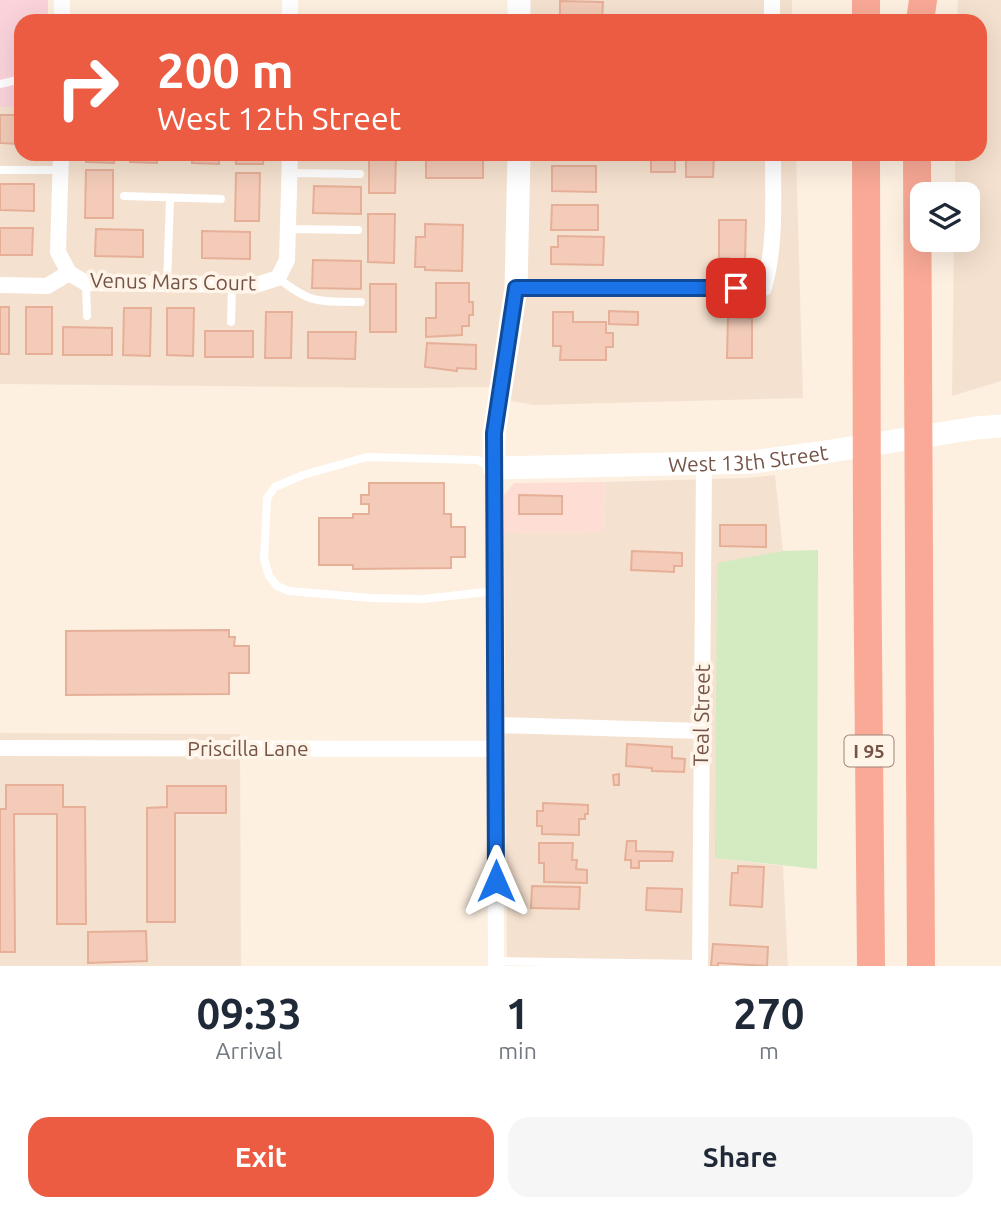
<!DOCTYPE html>
<html lang="en">
<head>
<meta charset="utf-8">
<style>
	:root { --surface:#fff; --page:#f6f6f7; --text:#1f2937; --muted:#747a83; --accent:#eb5c42 }
	body { margin:0; font-family:Ubuntu,sans-serif; background:var(--page); color:var(--text); height:100vh; display:flex; flex-direction:column; font-size:26px; white-space:nowrap }
	* { box-sizing:border-box; margin:0 }
	p { font-size:23px; color:var(--muted) }
	.icon { flex:none; width:38px; height:38px; fill:none; stroke:currentColor; stroke-width:2; stroke-linecap:round; stroke-linejoin:round }
	.map { position:relative; height:966px; overflow:hidden }
	.side { display:flex; flex-direction:column; background:var(--surface); flex:1 }
	.side>* { flex:none }
	.guide { position:absolute; left:14px; top:14px; width:973px; height:147px; border-radius:21px; box-shadow:0 7px 28px #0002; background:#eb5c42; color:#fff; overflow:hidden }
	.controls { position:absolute; left:910px; top:182px; display:grid; gap:14px }
	.controls a { display:grid; place-items:center; width:70px; height:70px; border-radius:14px; background:var(--surface); box-shadow:0 7px 28px #0002; font-size:35px }
	.pin { position:absolute; display:grid; place-items:center; width:60px; height:60px; color:#fff; margin:-30px; border-radius:14px; box-shadow:0 4px 10px #0006 }
	.me { position:absolute; width:77px; margin:-38px; rotate:0deg; stroke-linejoin:round; filter:drop-shadow(0 0 5px #0008) }
	.turn { display:flex; align-items:center; gap:24px; height:147px; padding:0 28px; font-size:32px }
	.turn .icon { width:91px; height:91px; stroke-width:2.5 }
	.turn b { display:block; font-size:49px; line-height:60px }
	.eta { display:flex; justify-content:space-evenly; align-items:center; height:119px; text-align:center }
	.eta b { font-size:42px; font-weight:700; line-height:49px }
	.button { display:flex; gap:14px; margin-top:auto; padding:14px 28px }
	.button a { flex:1; height:80px; border-radius:21px; background:var(--accent); color:#fff; font-size:28px; font-weight:700; line-height:80px; text-align:center }
	.button a+a { background:var(--page); color:var(--text) }
	.map>svg:first-child { display:block }
</style>
</head>
<body>
<div class="map">
<svg width="1001" height="966" viewBox="0 0 1001 966">
	<rect width="100%" height="100%" fill="#fdf0e1"/>
	<path fill="#f5e1cf" d="M529,0H792V21H529Z
		M958,0H1001V381L952,396L954,240H968V194H955V154H980V21H957Z
		M0,107H21V154H511L507,288L492,387L403,388L0,384Z
		M529,154H796L803,398L534,405L510,401L522,328L528,240Z
		M775,475L783,551L717,564L716,858L783,866L788,966H605L507,958L504,533L603,532L605,482L747,478Z
		M0,733L240,734L241,966H0Z"/>
	<path fill="#feded4" d="M605,482L603,532L504,533V495L514,483Z"/>
	<path fill="#fbd4db" d="M0,0H48V21H21V107H0Z"/>
	<path fill="#d4eac0" d="M818,550L817,869L715,858L717,563L783,551Z"/>
	<path fill="#f3cbb8" stroke="#e6b098" stroke-width="2" d="M560,1L603,2L602,21H560Z
		M0,115H21V144L0,143Z
		M86,154H114V163L86,162Z
		M130,154H157V163L130,162Z
		M192,154H219V164L192,163Z
		M236,154H264L263,164H236Z
		M369,154H396L395,193H369Z
		M426,154H483V178H426Z
		M651,154H675V172H651Z
		M686,154H714L713,177H686Z
		M552,166H596V192L552,191Z
		M86,170H113V218H85Z
		M236,173H260L259,221H235Z
		M0,184H34V211L0,210Z
		M314,186L361,187V214L313,213Z
		M552,205H598V230H551Z
		M368,214H395L394,263L368,262Z
		M719,220H746L745,265L729,264V258H719Z
		M425,224L463,225L462,271L425,270V267H415L416,237H425Z
		M0,228H33L32,255H0Z
		M96,229L143,230V257L95,256Z
		M202,231L250,232V259L202,258Z
		M558,236L604,237L603,265L551,264V247H558Z
		M313,260L361,261V289L312,288Z
		M436,283H469V302H473V315H469V326H462V335L426,337V318H436Z
		M370,284H396V332H370Z
		M0,307H9V354H0Z
		M26,307H52V354H26Z
		M124,308H151L150,356L123,355Z
		M167,308H194L193,356L167,355Z
		M609,311L638,312V325L609,324Z
		M266,312H292L291,358H265Z
		M553,312H573V322H606V333H613V347H606V360H560L561,346H553Z
		M728,317L752,318V358H727Z
		M63,327L112,328V355H63Z
		M205,331H253V357H205Z
		M308,332H356L355,359L308,358Z
		M427,343L476,345V369L457,368V371L425,367Z
		M369,483H444V514H451V527H465V557H451V568L353,569V565H319V518H353V514H369V504H361V495H369Z
		M519,495L562,496V514H519Z
		M720,525H766V547L720,546Z
		M632,551L682,553V566H674V572L631,570Z
		M229,630V637H235L234,646H249V673H229V694L66,695V631Z
		M627,744L672,747V758L685,759L684,772L652,771V768L626,766Z
		M619,774V785H614L613,775Z
		M6,785H63V807H85L86,924H57V814H14L15,952H0V809H6Z
		M167,786H226V813H175V922H147V808L167,807Z
		M543,803L588,805V814H585V819H579V835L542,834V826H537V811H543Z
		M627,841H636V851L673,852L672,861H639V868H631V860H625Z
		M539,843H573L572,860H577L576,869L587,870V883L544,882V863H539Z
		M738,866L764,867L762,907L730,905L732,873H738Z
		M532,886L580,887L579,909L531,908Z
		M647,888L682,889L681,912L646,910Z
		M146,931L147,961L88,963V932Z
		M713,944L768,947L767,966L718,963V966H711Z"/>
	<g fill="none" stroke-linecap="round" stroke-linejoin="round">
		<path stroke="#fff" stroke-width="8" d="M0,84L21,79
			M0,170H61
			M290,173L360,174
			M124,196L221,199
			M288,229L358,230
			M278,278C312,305 319,301 361,302
			M86,283L87,316
			M167,284L170,199
			M231,322L232,285
			M490,466L477,460L367,457L303,475L275,487L267,498L264,559L269,576L277,586L289,591L371,598L423,599L495,591
			M496,961L700,964"/>
		<path stroke="#fff" stroke-width="16" d="M62,0V21
			M772,0V21
			M290,21V0
			M61,154L58,252L69,273
			M69,273L86,283L256,285L278,278L287,260L290,154
			M0,285L47,286L69,273
			M516,288H764C776,244 773,199 773,154
			M494,468L496,966
			M496,725L701,731
			M0,748L495,749
			M700,966L704,463"/>
		<g stroke="#fff" stroke-width="23">
			<path d="M519,0V21"/>
			<path id="s1" d="M519,154L516,288L494,434V468L752,462L819,453L976,428L1001,426"/>
		</g>
		<path stroke="#f9a996" stroke-width="28" d="M866,21V0
			M920,21L923,0
			M866,154L867,537L871,966
			M917,154L921,966"/>
	</g>
	<g fill="none" stroke-linecap="round" stroke-linejoin="round">
		<g stroke="#114b97" stroke-width="18">
			<path id="route" d="M496,881L494,433L516,288H736"/>
		</g>
		<use href="#route" stroke="#1a73e8" stroke-width="12"/>
	</g>
	<g text-anchor="middle" dominant-baseline="central" stroke-width="7" stroke-linejoin="round" paint-order="stroke">
		<rect fill="#fff4e8" stroke="#9e8477" stroke-width="2" x="844.5" y="735.5" width="49" height="31" rx="5"/>
		<g font-size="19" font-weight="bold" fill="#755447">
			<text x="869" y="751">I 95</text>
		</g>
		<g font-size="21" fill="#755447" stroke="#fff4e8">
			<text transform="translate(173 281) rotate(1)">Venus Mars Court</text>
			<text stroke="none"><textPath href="#s1" startOffset="570">West 13th Street</textPath></text>
			<text transform="translate(701 715) rotate(-89)">Teal Street</text>
			<text x="248" y="748">Priscilla Lane</text>
		</g>
	</g>
</svg>
<div class="controls">
<a><svg class="icon" aria-label="layers" viewBox="0 0 24 24"><path d="M12 4l9 5-9 5-9-5zM3 14l9 5 9-5"/></svg></a>
</div>
<div class="pin" style="left:736px;top:288px;background:#d93025"><svg class="icon" aria-label="arrive" viewBox="0 0 24 24"><path d="M6 21V4h12l-3 4 3 4H6"/></svg></div>
<svg class="me" style="left:496px;top:881px" viewBox="-20 -20 40 40"><path d="M0-17L14 15 0 8-14 15z" fill="#1a73e8" stroke="#fff" stroke-width="4"/></svg>
<div class="guide">
<div class="turn"><svg class="icon" aria-label="right" viewBox="0 0 24 24"><path d="M7 20v-9h11M14 6l5 5-5 5"/></svg><div><b>200 m</b>West 12th Street</div></div>
</div>
</div>
<section class="side">
<div class="eta">
<div><b>09:33</b><p>Arrival</p></div>
<div><b>1</b><p>min</p></div>
<div><b>270</b><p>m</p></div>
</div>
<div class="button"><a>Exit</a><a>Share</a></div>
</section>
</body>
</html>
